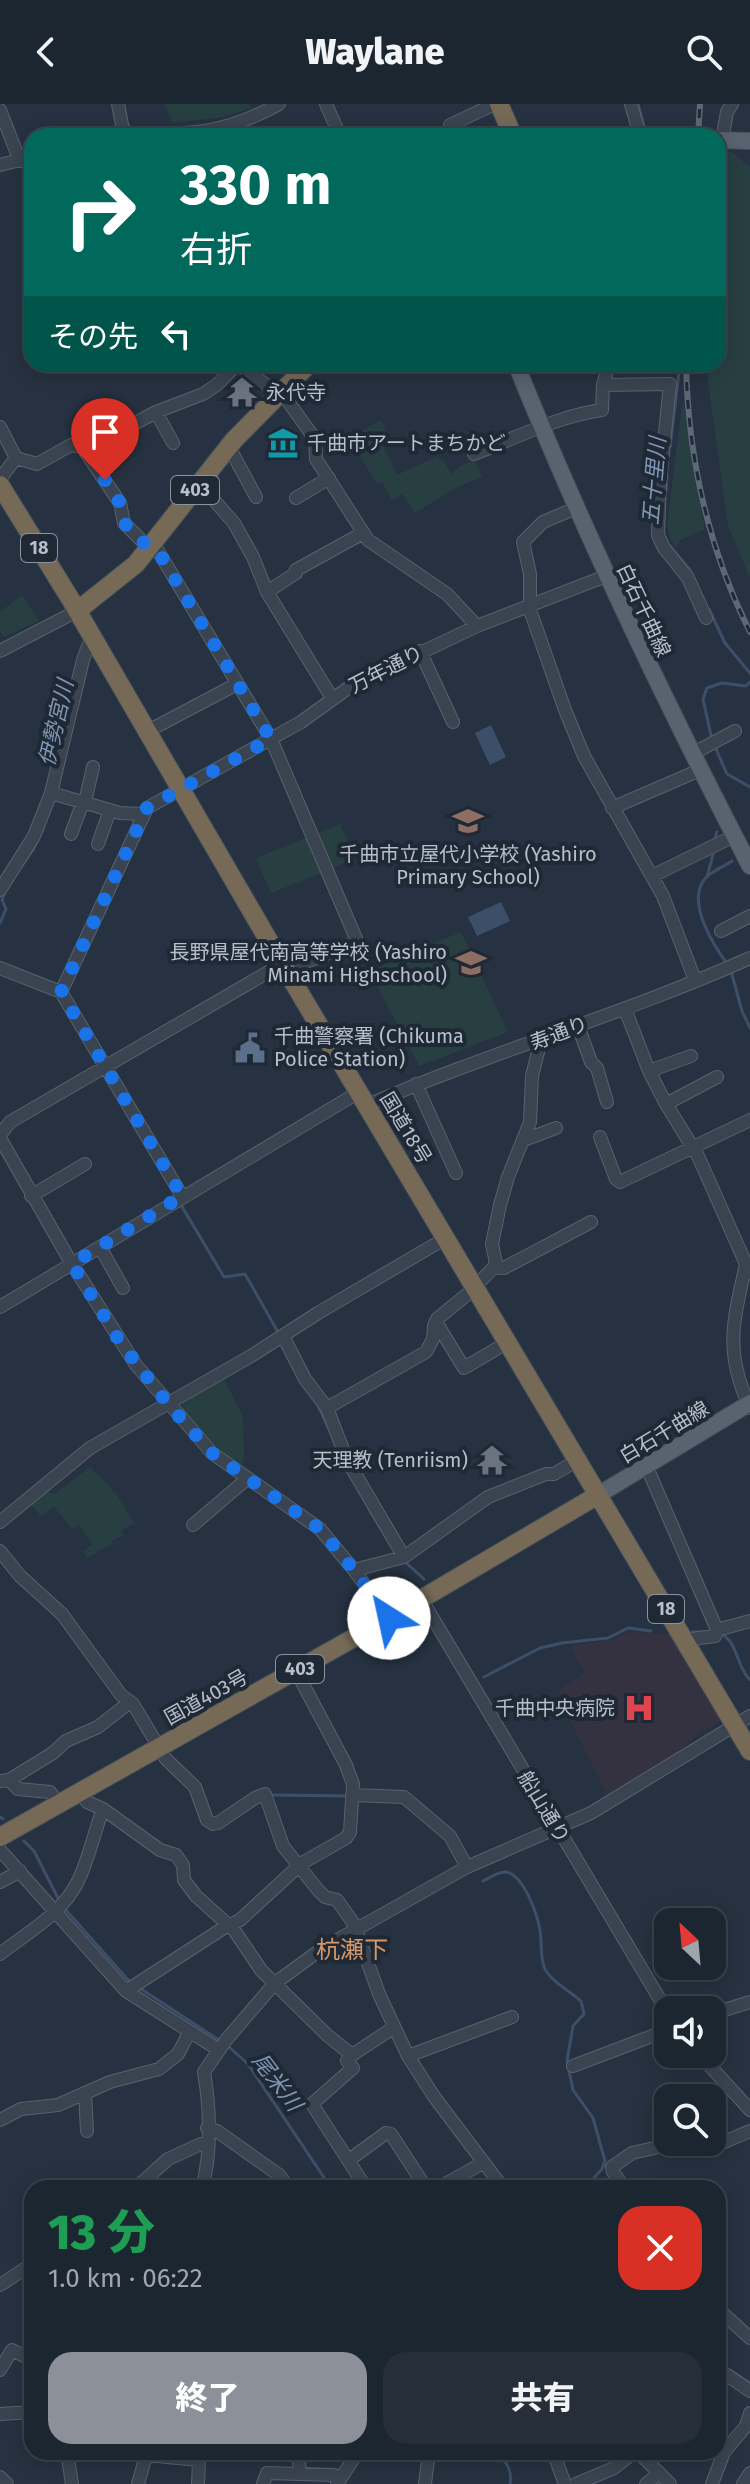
<!DOCTYPE html>
<html lang="ja">
<head>
<meta charset="utf-8">
<style>
	:root { --surface:#1c2631; --page:#252e39; --text:#f1f3f6; --muted:#a0a5ab; --line:#3a434d; --accent:#8c9099 }
	body { margin:0; font-family:"Fira Sans","Noto Sans JP",sans-serif; background:var(--page); color:var(--text); height:100vh; display:flex; flex-direction:column; font-size:30px; white-space:nowrap }
	* { box-sizing:border-box; margin:0 }
	p { font-size:26px; color:var(--muted) }
	.icon { flex:none; width:44px; height:44px; fill:none; stroke:currentColor; stroke-width:2; stroke-linecap:round; stroke-linejoin:round }
	.map { position:relative; flex:1; overflow:hidden }
	.sheet { position:absolute; left:24px; top:2076px; width:702px; height:280px; display:flex; flex-direction:column; background:var(--surface); border-radius:24px; box-shadow:0 4px 20px #0003,0 0 0 2px var(--line) }
	.sheet>* { flex:none }
	.guide { position:absolute; left:24px; top:24px; width:702px; height:244px; border-radius:24px; box-shadow:0 4px 20px #0003,0 0 0 2px var(--line); background:#00695c; color:#fff; overflow:hidden }
	.needle { width:52px; rotate:334deg }
	.buttons { position:absolute; left:654px; top:1804px; display:grid; gap:16px }
	.buttons a { display:grid; place-items:center; width:72px; height:72px; border-radius:16px; background:var(--surface); box-shadow:0 4px 20px #0003,0 0 0 2px var(--line); font-size:40px }
	.pin { position:absolute; display:grid; place-items:center; width:68px; height:68px; color:#fff; margin:-82px -34px; border-radius:50% 50% 50% 0; rotate:-45deg; box-shadow:0 0 8px #0007 }
	.pin .icon { rotate:45deg }
	.me { position:absolute; width:88px; margin:-44px; rotate:325deg; stroke-linejoin:round; filter:drop-shadow(0 0 6px #0008) }
	.turn { display:flex; align-items:center; gap:28px; height:168px; padding:0 24px; font-size:36px }
	.turn .icon { width:104px; height:104px; stroke-width:2.5 }
	.turn b { display:block; font-size:56px; line-height:68px }
	.then { display:flex; align-items:center; height:76px; padding:0 24px; background:#0003; gap:16px; font-size:30px }
	.round { display:grid; place-items:center; flex:none; width:84px; height:84px; border-radius:24px; background:var(--page) }
	.summary { display:flex; align-items:center; justify-content:space-between; height:136px; padding:0 24px }
	h1 { font-size:48px; font-weight:800; line-height:60px; color:#1e9e55 }
	.primary-button { display:flex; gap:16px; margin-top:auto; padding:16px 24px }
	.primary-button a { flex:1; height:92px; border-radius:24px; background:var(--accent); color:#fff; font-size:32px; font-weight:800; line-height:92px; text-align:center }
	.primary-button a+a { background:var(--page); color:var(--text) }
	header { display:flex; justify-content:space-between; align-items:center; height:104px; padding:0 24px; background:var(--surface); font-size:36px; font-weight:800 }
	.map>svg:first-child { display:block }
</style>
</head>
<body>
<header><svg class="icon" aria-label="back" viewBox="0 0 24 24"><path d="M15 5l-7 7 7 7"/></svg>Waylane<svg class="icon" aria-label="search" viewBox="0 0 24 24"><circle cx="10" cy="10" r="6"/><path d="M15 15l6 6"/></svg></header>
<div class="map">
<svg width="750" height="2380" viewBox="0 0 750 2380">
	<rect width="100%" height="100%" fill="#263241"/>
	<path fill="#343241" d="M629,1528L671,1530L721,1613L717,1619L698,1630L678,1648L608,1693L559,1594L560,1585L585,1569L570,1542L612,1536Z"/>
	<path fill="#283f42" d="M165,0H249L251,4L224,13L172,19Z
		M719,47L732,48L750,63V474L728,422L708,278L709,260H718Z
		M683,295L693,366L705,425L681,436L676,444L670,435L667,421Z
		M381,315L389,333L381,337L397,371L436,353L444,357L451,370L460,362L475,356L482,373L457,383L415,409L402,390L392,396L382,378L377,380L350,336Z
		M22,491L39,517L4,533L0,528V508Z
		M340,720L355,754L330,765L316,730Z
		M311,732L324,768L271,789L256,754Z
		M461,828L508,928L419,962L369,867Z
		M223,1273L243,1313L244,1357L240,1361L218,1344L182,1305L184,1296Z
		M90,1363L115,1388L134,1419L121,1427L123,1431L112,1437V1440L87,1454L83,1448L92,1440L79,1421L72,1425L54,1403L41,1412L29,1398L43,1386L55,1390Z"/>
	<path fill="#3c4f69" d="M491,621L506,653L490,661L475,629Z
		M501,798L510,817L477,832L468,813Z"/>
	<g fill="none" stroke-linecap="round" stroke-linejoin="round">
		<path stroke="#3c4f69" stroke-width="3" d="M638,0L645,26
			M718,84L720,49
			M670,343L680,260
			M666,387L667,371
			M669,441L690,466L705,499
			M709,505L725,539L750,569
			M712,636L703,595L707,584L722,579L746,582L750,578
			M715,643L727,670L750,683
			M714,737L717,728
			M21,763L33,746L43,725
			M707,773L714,747
			M0,819L6,805L2,796L4,790
			M728,861C714,842 689,803 702,779C707,769 723,763 732,757
			M731,867L742,907L750,924
			M181,1101L224,1173L245,1170L278,1228
			M318,1302L330,1327
			M369,1405L386,1433
			M404,1457L424,1475
			M692,1528H703
			M722,1530C739,1541 736,1562 750,1576
			M484,1573L540,1544L562,1539L608,1534L628,1524L651,1527
			M272,1691L350,1692
			M0,1713L3,1715
			M24,1737L34,1747L60,1798
			M483,1777C489,1774 499,1767 506,1768C524,1771 537,1810 540,1826C542,1838 540,1851 544,1863C550,1877 570,1887 581,1897L584,1910L573,1922L567,1957L573,1986L593,2014L605,2057L602,2065L592,2076L566,2084
			M65,1805L129,1877
			M138,1883L222,1938
			M228,1942L248,1960L331,2084
			M730,2266L750,2279
			M495,2348C506,2357 513,2366 510,2380"/>
		<g stroke="#58626e" stroke-width="14">
			<path id="minor" d="M118,0L122,21L127,32
				M326,0L340,32
				M631,0L640,32
				M0,6L20,57
				M99,32C127,27 154,30 182,29C217,28 248,17 279,0
				M453,32L450,21L495,0
				M722,36L727,8L732,0
				M0,61L32,53
				M237,260L287,296L315,335L316,355L368,436L447,490L477,522
				M603,281L670,280L660,378L658,431L664,444L688,474L706,514
				M156,308L173,339
				M0,323L16,354L37,360L71,341L82,343L120,399L124,419L144,439L158,447L271,635L357,837L294,863L282,860L10,1018L0,1031
				M229,343L256,393
				M86,346L156,308L203,290L218,280L237,260
				M474,350C513,335 561,311 602,306L603,281L609,260
				M0,375L16,354
				M199,379L234,419L253,453L267,488L332,594
				M296,394L329,374
				M576,404L543,418L523,438L530,470V506L565,606L584,652L663,792L695,876
				M267,488L296,469V466L363,429
				M0,547L77,507
				M420,547L453,618
				M146,628L237,580
				M692,650L735,627
				M51,689L120,709L143,710
				M85,698L93,663
				M612,704L700,666
				M71,730L83,698
				M98,740L110,706
				M652,772L734,732
				M0,786L34,732L51,689L83,556L88,542L94,538
				M721,827L750,812
				M0,864L61,888L182,1092
				M61,888L147,704L301,618L351,582L477,522L606,472
				M625,905L649,967L666,1000L698,1052L750,1169
				M578,922L591,958L597,964L607,998
				M649,967L691,952
				M416,980L456,1069
				M666,1000L717,973
				M368,1001C493,947 625,910 750,854
				M600,1033L616,1075L620,1078L750,1016
				M0,1034L69,1155L136,1261L212,1349L320,1425L354,1466L389,1514
				M524,1036L556,1024
				M31,1092L85,1060
				M100,1143L123,1184
				M746,1160C733,1219 724,1247 750,1304
				M494,1163L504,1164L591,1118
				M0,1203L359,988
				M436,1218L464,1264L508,1238
				M283,1232L305,1275L327,1304L347,1356L404,1453
				M327,1304L426,1248L433,1235L434,1222L437,1215L470,1188L494,1163L496,1159L492,1140L500,1101L508,1073L530,1018L532,972L541,936
				M646,1361L717,1526
				M0,1418L90,1344L251,1252L318,1209L446,1134
				M193,1421L248,1374
				M0,1447L20,1472L62,1510L121,1591L133,1600L166,1655L195,1683L207,1716L213,1720L218,1719L255,1694L265,1690L283,1742L318,1786L325,1793L337,1796L354,1820L379,1890L408,1952L435,1994L503,2084
				M354,1466L404,1453L488,1393L546,1370H554L578,1356
				M422,1496L668,1909
				M684,1536L715,1532L717,1526L750,1517
				M9,1676L18,1685L50,1688L59,1700
				M0,1677L9,1676L53,1649L66,1637L98,1623L130,1598
				M81,1687L87,1698L103,1705L160,1746L176,1751L183,1761L184,1776L196,1792L234,1826L261,1866L327,1931L352,1951L393,1924
				M353,1691L404,1693L450,1732L467,1763
				M0,1746L126,1887L219,1946
				M0,1778L20,1767
				M0,1850C27,1829 63,1809 78,1777C89,1754 94,1729 103,1705
				M126,1887L222,1825L240,1816L302,1759L346,1734L350,1728L353,1680L346,1661L296,1567
				M712,1910L750,1898
				M699,1950L750,2006
				M352,1951L347,1957L353,1964L312,2000L366,2084
				M408,1952L512,1913
				M573,1962L668,1926
				M85,1989L87,2027
				M0,2016L21,2005L58,2001L110,1978L159,1965L178,1950L189,1929
				M207,2024L217,2027L279,2071L289,2084
				M349,2056L386,2029L391,2030L426,2084
				M136,2084L168,2055L201,2040L207,2041
				M202,2084C212,2049 210,2003 204,1968L226,1936L275,1879L323,1844L467,1763L591,1709L750,1612
				M438,2084L483,2059
				M624,2084L613,2068L612,2063L632,2049L672,2040L715,2042L750,2027
				M0,2181L32,2160
				M718,2205L750,2234
				M718,2265L750,2287
				M0,2266L12,2246L32,2256
				M0,2310L32,2308
				M67,2348L72,2380
				M298,2348L300,2370
				M553,2348L565,2380
				M638,2348L670,2380
				M146,2351L199,2356L198,2380
				M0,2373L7,2380
				M138,2380L147,2348
				M263,2380L267,2369L334,2371L340,2375
				M337,2380L358,2348
				M425,2380L429,2348
				M576,2380L614,2364L634,2348
				M646,2380L659,2369
				M712,2380L724,2348L746,2322L750,2309
				M743,2380L750,2369"/>
		</g>
		<g stroke="#444d5a" stroke-width="18">
			<path id="major" d="M718,36L750,37
				M516,260C585,432 665,598 750,762
				M598,1391L750,1299"/>
		</g>
		<g stroke="#454f5b" stroke-width="20">
			<path id="highway" d="M499,0L513,32
				M0,381L71,496L273,844L750,1647
				M77,507L136,460L234,336L309,260
				M0,1733L389,1514L598,1391"/>
		</g>
		<use href="#minor" stroke="#3a4450" stroke-width="12"/>
		<use href="#major" stroke="#586370" stroke-width="16"/>
		<use href="#highway" stroke="#766a57" stroke-width="18"/>
		<g stroke="#5c6877" stroke-width="6">
			<path id="rail" d="M698,32L700,0
				M686,260C688,353 708,444 750,528"/>
		</g>
		<use href="#rail" stroke="#1f2936" stroke-width="3" stroke-dasharray="9" stroke-linecap="butt"/>
	</g>
	<g fill="none" stroke-linecap="round" stroke-linejoin="round">
		<path stroke="#1a73e8" stroke-width="14" stroke-dasharray="0 25.2" d="M105,376L120,399L124,419L144,439L158,447L271,635L147,704L61,888L182,1092L72,1160L120,1238L168,1300L212,1349L320,1425L354,1466L389,1514"/>
	</g>
	<defs>
		<g id="temple-bare" transform="scale(2.4)"><path d="M0-6L5-2H3V0L6.5 2.5H4V6H1.5V3h-3V6H-4V2.5H-6.5L-3 0V-2H-5Z" fill="#6b7280" stroke="#1f2936" stroke-width="2.5" paint-order="stroke"/></g>
		<g id="museum-bare" transform="scale(2.4)"><path d="M0-6L6-3V-2H-6V-3ZM-5-1h2V3h-2ZM-1-1h2V3h-2ZM3-1h2V3H3ZM-6 4H6V6H-6Z" fill="#0f9aa8" stroke="#1f2936" stroke-width="2.5" paint-order="stroke"/></g>
		<g id="school-bare" transform="scale(2.4)"><path d="M0-5L7-2L0 1L-7-2ZM-4 1L0 2.5L4 1V4Q0 6-4 4Z" fill="#8d6e63" stroke="#1f2936" stroke-width="2.5" paint-order="stroke"/></g>
		<g id="civic-bare" transform="scale(2.4)"><path d="M-.6-6.5H3V-4.5H.6V-3L4-1V1h2V6H-6V1h2V-1L-.6-3ZM-1.2 2.5V6h2.4V2.5Z" fill="#5c6f8a" stroke="#1f2936" stroke-width="2.5" paint-order="stroke"/></g>
		<g id="hospital-bare" transform="scale(2.4)"><path d="M-5-5h3v3.5h4V-5h3V5h-3V1.5h-4V5h-3Z" fill="#e0444e" stroke="#1f2936" stroke-width="2.5" paint-order="stroke"/></g>
	</defs>
	<g fill-rule="evenodd">
		<use href="#temple-bare" x="242" y="288"/>
		<use href="#museum-bare" x="283" y="339"/>
		<use href="#school-bare" x="468" y="717"/>
		<use href="#school-bare" x="471" y="859"/>
		<use href="#civic-bare" x="250" y="944"/>
		<use href="#temple-bare" x="492" y="1356"/>
		<use href="#hospital-bare" x="639" y="1604"/>
	</g>
	<g text-anchor="middle" dominant-baseline="central" stroke-width="8" stroke-linejoin="round" paint-order="stroke">
		<g fill="#1f2936" stroke="#89929e" stroke-width="2">
			<rect x="171" y="372" width="48" height="28" rx="6"/>
			<rect x="21" y="430" width="36" height="28" rx="6"/>
			<rect x="648" y="1491" width="36" height="28" rx="6"/>
			<rect x="276" y="1551" width="48" height="28" rx="6"/>
		</g>
		<g font-size="18" font-weight="bold" fill="#b7bfcb">
			<text x="195" y="386">403</text>
			<text x="39" y="444">18</text>
			<text x="666" y="1505">18</text>
			<text x="300" y="1565">403</text>
		</g>
		<g font-size="20" fill="#b7bfcb" stroke="#1f2936" text-anchor="start">
			<text x="266" y="288">永代寺</text>
			<text x="307" y="339">千曲市アートまちかど</text>
			<text x="468" y="750" text-anchor="middle">千曲市立屋代小学校 (Yashiro<tspan x="468" dy="23">Primary School)</tspan></text>
			<text x="447" y="848" text-anchor="end">長野県屋代南高等学校 (Yashiro<tspan x="447" dy="23">Minami Highschool)</tspan></text>
			<text x="274" y="932">千曲警察署 (Chikuma<tspan x="274" dy="23">Police Station)</tspan></text>
			<text x="468" y="1356" text-anchor="end">天理教 (Tenriism)</text>
			<text x="615" y="1604" text-anchor="end">千曲中央病院</text>
		</g>
		<g font-size="20" fill="#b7bfcb" stroke="#1f2936">
			<text transform="translate(644 506) rotate(65)">白石千曲線</text>
			<text transform="translate(386 565) rotate(-27)">万年通り</text>
			<text transform="translate(559 929) rotate(-21)">寿通り</text>
			<text transform="translate(406 1024) rotate(59)">国道18号</text>
			<text transform="translate(664 1328) rotate(-31)">白石千曲線</text>
			<text transform="translate(206 1593) rotate(-29)">国道403号</text>
			<text transform="translate(544 1703) rotate(59)">船山通り</text>
		</g>
		<g font-size="22" font-style="italic" fill="#7f95b2" stroke="#1f2936">
			<text transform="translate(654 377) rotate(-85)">五十里川</text>
			<text transform="translate(56 619) rotate(-77)">伊勢宮川</text>
			<text transform="translate(277 1978) rotate(53)">尾米川</text>
		</g>
		<g font-size="24" fill="#d49768" stroke="#1f2936">
			<text x="352" y="1846">杭瀬下</text>
		</g>
	</g>
</svg>
<div class="buttons">
<a><svg class="needle" viewBox="-14 -14 28 28"><path d="M0-13l5 13h-10z" fill="#e53935"/><path d="M0 13l5-13h-10z" fill="#a0a5ab"/></svg></a>
<a><svg class="icon" aria-label="sound" viewBox="0 0 24 24"><path d="M4 9h4l5-4v14l-5-4H4zM17 9q2 3 0 6"/></svg></a>
<a><svg class="icon" aria-label="search" viewBox="0 0 24 24"><circle cx="10" cy="10" r="6"/><path d="M15 15l6 6"/></svg></a>
</div>
<div class="pin" style="left:105px;top:376px;background:#d93025"><svg class="icon" aria-label="arrive" viewBox="0 0 24 24"><path d="M6 21V4h12l-3 4 3 4H6"/></svg></div>
<svg class="me" style="left:389px;top:1514px" viewBox="-20 -20 40 40"><circle r="19" fill="#fff"/><path d="M0-13L10 11 0 6-10 11z" fill="#1a73e8"/></svg>
<div class="guide">
<div class="turn"><svg class="icon" aria-label="right" viewBox="0 0 24 24"><path d="M7 20v-9h11M14 6l5 5-5 5"/></svg><div><b>330 m</b>右折</div></div>
<div class="then">その先<svg class="icon" aria-label="left" viewBox="0 0 24 24"><path d="M17 20v-9H6M10 6l-5 5 5 5"/></svg></div>
</div>
<section class="sheet">
<div class="summary"><div><h1>13 分</h1><p>1.0 km · 06:22</p></div><a class="round" style="background:#d93025;color:#fff"><svg class="icon" aria-label="close" viewBox="0 0 24 24"><path d="M6 6l12 12M18 6L6 18"/></svg></a></div>
<div class="primary-button"><a>終了</a><a>共有</a></div>
</section>
</div>
</body>
</html>
